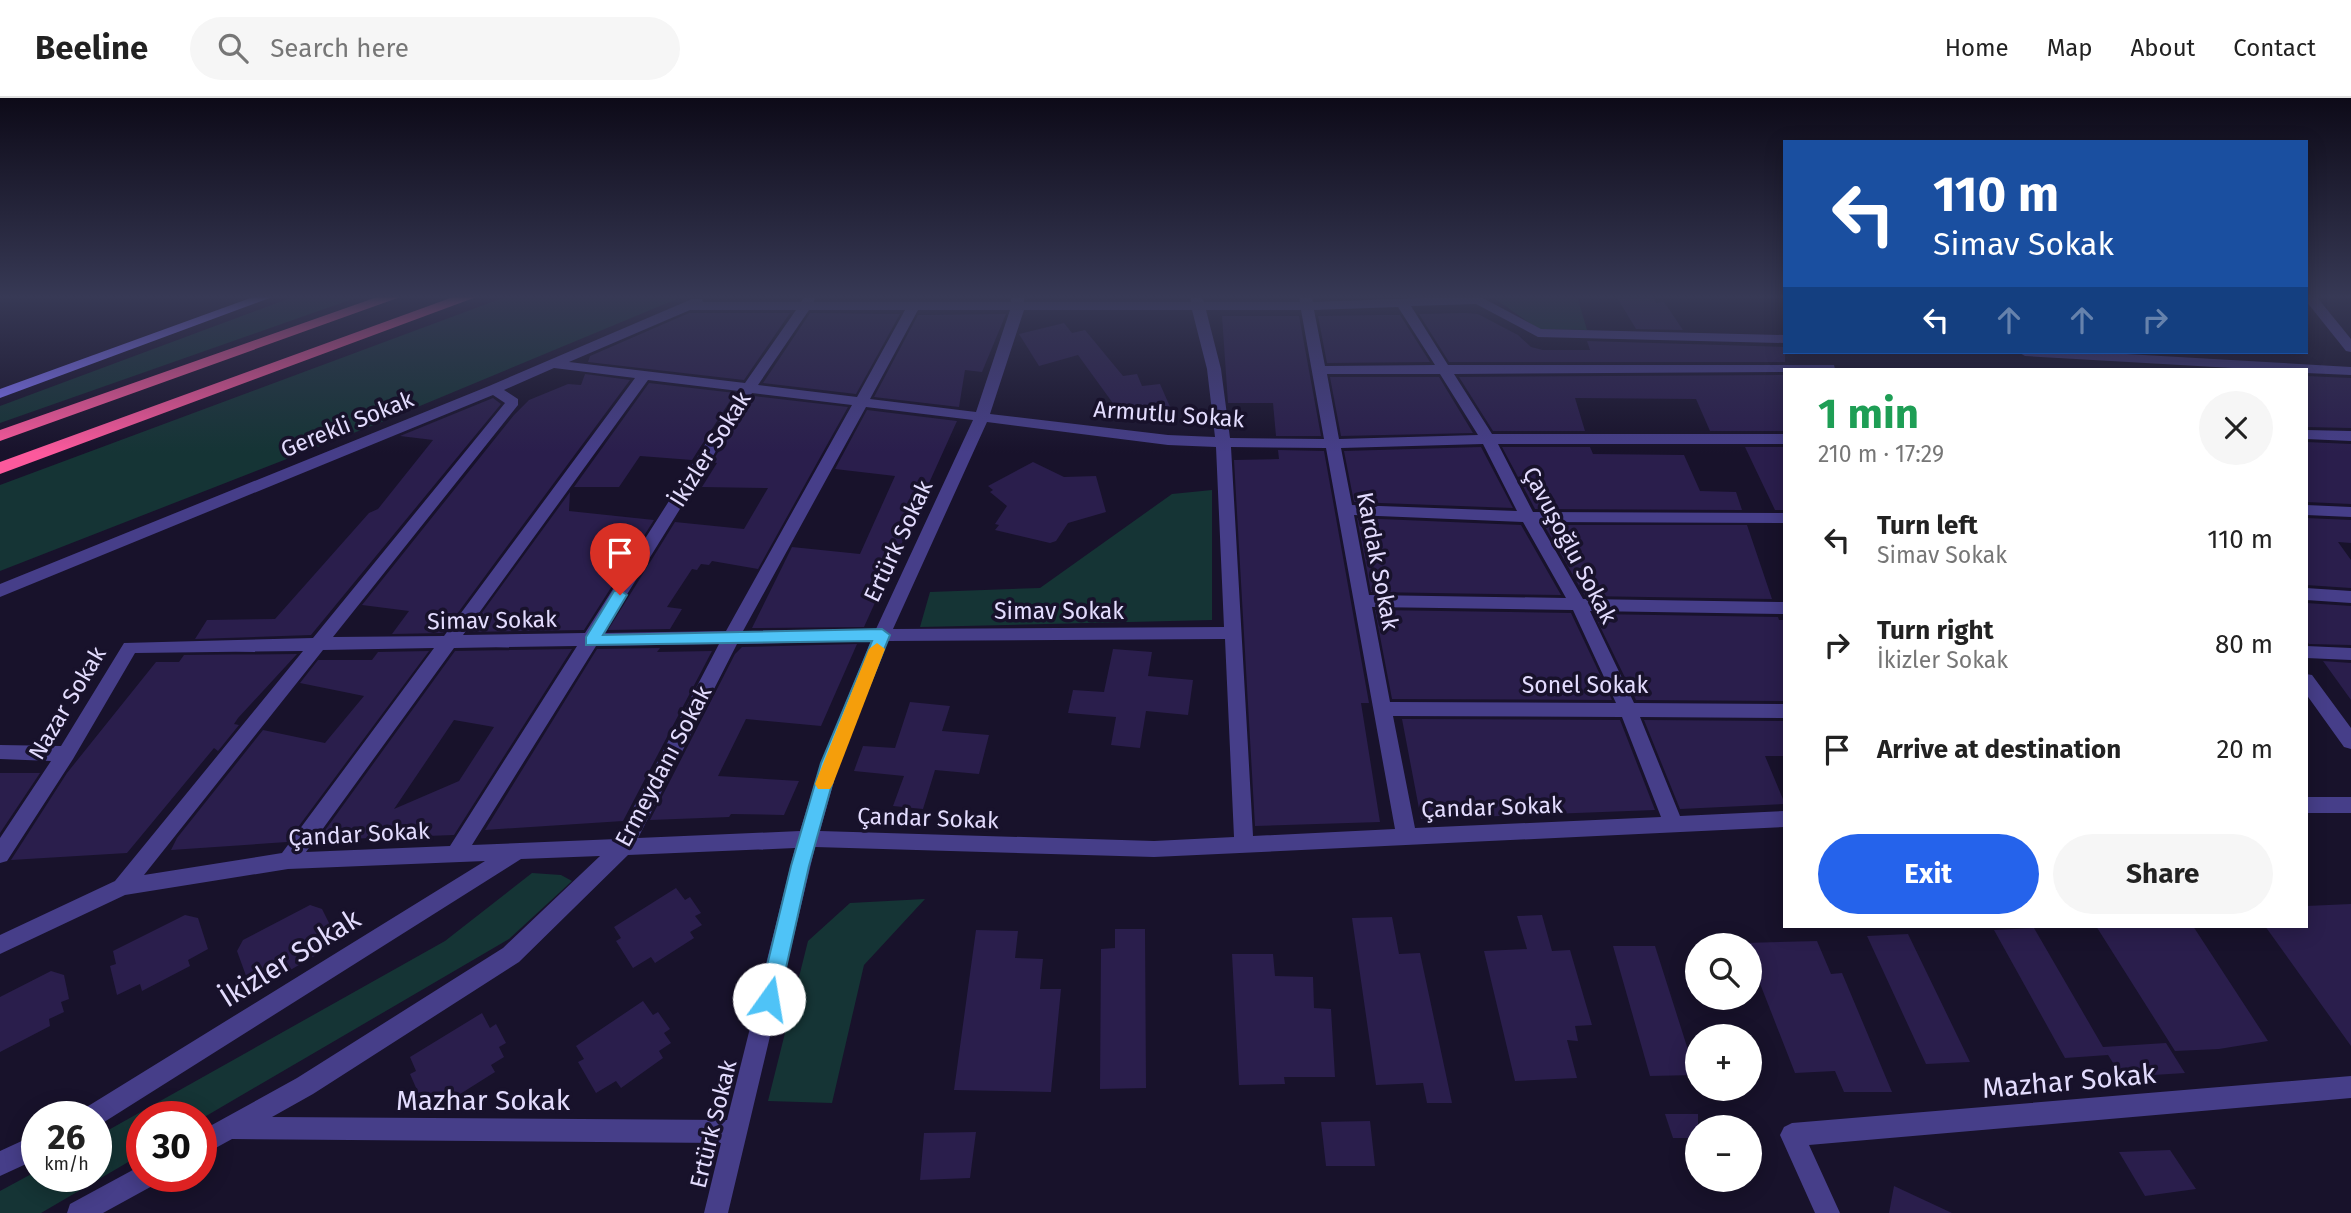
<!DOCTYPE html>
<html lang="en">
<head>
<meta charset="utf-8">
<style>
	:root { --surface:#fff; --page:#f6f6f6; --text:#222; --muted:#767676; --line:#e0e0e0; --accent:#2563eb }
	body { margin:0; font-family:"Fira Sans",sans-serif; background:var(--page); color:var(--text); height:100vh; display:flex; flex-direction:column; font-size:26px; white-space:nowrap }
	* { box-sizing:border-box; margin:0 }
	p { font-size:23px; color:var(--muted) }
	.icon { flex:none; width:38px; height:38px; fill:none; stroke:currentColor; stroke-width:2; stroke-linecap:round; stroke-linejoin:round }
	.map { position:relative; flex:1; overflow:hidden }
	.drawer { position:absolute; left:1783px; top:270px; width:525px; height:560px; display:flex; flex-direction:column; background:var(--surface); border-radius:0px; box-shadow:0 4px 18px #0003 }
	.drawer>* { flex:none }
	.guide { position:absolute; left:1783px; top:42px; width:525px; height:214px; border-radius:0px; box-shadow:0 4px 18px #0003; background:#1a4fa0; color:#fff; overflow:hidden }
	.fabs { position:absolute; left:1685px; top:835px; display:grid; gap:14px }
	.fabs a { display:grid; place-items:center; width:77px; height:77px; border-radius:50%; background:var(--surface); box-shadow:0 4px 18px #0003; font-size:35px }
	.speed { position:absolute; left:21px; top:1003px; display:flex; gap:14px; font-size:35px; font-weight:700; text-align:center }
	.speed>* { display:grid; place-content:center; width:91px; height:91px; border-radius:50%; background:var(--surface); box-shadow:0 4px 18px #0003; line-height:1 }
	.speed small { font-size:18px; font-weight:400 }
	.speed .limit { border:10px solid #d22; background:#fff; color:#111 }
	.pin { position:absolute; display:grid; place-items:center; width:60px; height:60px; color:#fff; margin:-72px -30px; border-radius:50% 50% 50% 0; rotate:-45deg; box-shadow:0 0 7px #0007 }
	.pin .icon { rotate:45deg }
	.me { position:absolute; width:77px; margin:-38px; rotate:13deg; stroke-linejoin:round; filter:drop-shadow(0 0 5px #0008) }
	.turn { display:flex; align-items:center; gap:24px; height:147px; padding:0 35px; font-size:32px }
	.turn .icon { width:91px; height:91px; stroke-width:2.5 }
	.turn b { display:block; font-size:49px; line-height:60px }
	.lanes { display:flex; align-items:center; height:66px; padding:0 35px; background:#0003; justify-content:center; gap:35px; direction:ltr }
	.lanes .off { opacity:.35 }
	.round { display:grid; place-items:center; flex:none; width:74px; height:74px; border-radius:37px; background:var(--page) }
	.head { display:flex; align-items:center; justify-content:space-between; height:119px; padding:0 35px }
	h1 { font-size:42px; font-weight:700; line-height:52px; color:#1e9e55 }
	.action { display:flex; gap:14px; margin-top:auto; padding:14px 35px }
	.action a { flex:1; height:80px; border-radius:42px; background:var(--accent); color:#fff; font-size:28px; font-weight:700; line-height:80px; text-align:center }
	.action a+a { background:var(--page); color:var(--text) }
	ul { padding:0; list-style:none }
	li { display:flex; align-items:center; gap:21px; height:105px; padding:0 35px }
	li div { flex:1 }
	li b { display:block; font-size:26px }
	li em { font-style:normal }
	header { display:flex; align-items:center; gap:42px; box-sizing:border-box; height:98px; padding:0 35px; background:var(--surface); border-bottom:2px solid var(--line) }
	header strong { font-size:33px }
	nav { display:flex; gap:38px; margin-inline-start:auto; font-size:24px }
	.search { width:490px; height:63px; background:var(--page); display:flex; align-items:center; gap:18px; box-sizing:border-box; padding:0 24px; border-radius:38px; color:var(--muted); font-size:26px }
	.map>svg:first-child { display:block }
</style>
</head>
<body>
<header>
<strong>Beeline</strong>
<div class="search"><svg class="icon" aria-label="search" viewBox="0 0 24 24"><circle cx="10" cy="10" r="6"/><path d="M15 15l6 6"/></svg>Search here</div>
<nav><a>Home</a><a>Map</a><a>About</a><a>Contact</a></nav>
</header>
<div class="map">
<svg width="2351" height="1115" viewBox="0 0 2351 1115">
	<rect width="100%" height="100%" fill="#18122b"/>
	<path fill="#153435" d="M296,198H361L0,325V308Z
		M508,198H684L379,325L0,473V387Z
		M1491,198H1577L1587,232L1538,231Z
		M1212,392V522L920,529L930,494L1040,490L1172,396Z
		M532,775L561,777L572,783L509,841L201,1021V1018H142V1056L41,1115H0V1093L37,1073V1078H96V1039L445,843Z
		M925,801L864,867L832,1005L768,1003L808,843L850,805Z"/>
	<path fill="#2a1e4c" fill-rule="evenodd" d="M1616,198H1652L1656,205L1664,204L1683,232L1636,231Z
		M689,215H790L744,282L588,264L590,258Z
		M810,215L900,216L856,296L763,285Z
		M1465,215L1478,216L1518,237L1531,249L1543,252H1590L1587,243L1785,249V264H1449L1419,216Z
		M1006,216L982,274L965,272L959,309L874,299L918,217Z
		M1380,217H1400L1430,264L1327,265L1318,218Z
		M1222,218H1299L1321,338H1276L1273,305H1228Z
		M1064,225L1072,235L1085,232L1123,278L1137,276L1142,288L1160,286L1175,320L1148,324L1142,312L1120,315L1078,257L1039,268L1019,236Z
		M585,276L630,282L443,535L392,536L409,513L362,507L514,317L529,302L568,286L581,287Z
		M1785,277V333H1710L1696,301L1575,300L1585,333H1493L1459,279Z
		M2306,278L2351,280V330L2306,329Z
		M1330,279H1439L1473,335L1341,338Z
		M649,285L735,295L692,362L640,358L619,389H574Z
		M753,298L848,309L758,471L712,463L709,467L701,466L697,472L692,471L667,509L682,511L670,531L608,532L675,424L744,431L768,390L702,389L717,365L712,364Z
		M493,300L501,306L311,537L195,541L207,522L275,521L369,415L378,411L433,342L400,338Z
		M867,312L957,323L864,529L752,530L792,449L860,456L895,378L835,371Z
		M2306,344L2351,346V406L2306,404Z
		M1481,349L1513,410L1354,404L1344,353Z
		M1502,349H1590L1593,356L1684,357L1700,393L1736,394L1742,412L1535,411Z
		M1745,349H1785V412H1775Z
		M1278,352L1324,353L1369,605H1361L1380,724L1255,728L1234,362L1279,361Z
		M1033,364L1064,379L1096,378L1106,414L1068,425L1056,443L1050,445L995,432L999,427L995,426L1007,408L990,394L993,392L988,388Z
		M570,394L569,413L654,422L584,532L468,534Z
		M1357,420L1521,427L1561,497L1371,494Z
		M2306,420L2351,422V445L2338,444L2351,462V490L2306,487Z
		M1544,427H1747L1772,501L1585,498Z
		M2306,505L2351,508V547L2309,546L2306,542Z
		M1375,512L1571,515L1612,602L1392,601Z
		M1594,516L1778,519L1779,522H1785V603L1636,602Z
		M857,546L821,628L746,621L718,678L799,683L784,717L731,716L729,719L650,722L735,556L742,549Z
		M660,550L657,554L712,553L623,723L485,732L597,551Z
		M572,551L454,737L318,742L455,553ZM454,622L494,629L459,683L394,711Z
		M1113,551L1152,554L1148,578L1193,582L1188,617L1146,613L1140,650L1111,647L1116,619L1068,615L1073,592L1104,594Z
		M429,553L287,744L171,752L177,740L263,632L325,645L364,598L300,585L318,562H372L378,554Z
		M297,556L238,620L234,626L239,627L218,653L214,650L127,755L11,762L67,675L156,564H179L184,557Z
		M2323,563L2351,565V602Z
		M910,604L950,608L942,633L989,637L979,676L935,672L923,711L893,708L904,678L854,673L863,648L895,650Z
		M1402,621L1620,622L1655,712L1421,721Z
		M1644,622L1785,623V658H1765L1785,706L1680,711Z
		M0,675H40L0,735Z
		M676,790L685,802L690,799L701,815L695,818L702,827L690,834L694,840L655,865L651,859L633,870L616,843L621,840L614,829Z
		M2351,806V948L2265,828H2306V808Z
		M310,807L322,811L332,831L325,834L329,843L316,850L318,856L273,882L271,875L249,886L237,853L243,842Z
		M185,817L198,820L208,851L188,862L190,868L142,893L140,886L117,897L110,868L116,866L113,853Z
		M1542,817L1552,853L1570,852L1592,927L1575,928L1578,943L1567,942L1577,980L1515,983L1484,853L1527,851L1517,818Z
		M1392,819L1399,856L1420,855L1452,1005H1427L1423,985L1376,987L1352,820Z
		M2096,828H2193L2268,943L2219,951L2175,953Z
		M2034,830L2103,949L2108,957L2065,960L1994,832Z
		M1115,831H1145L1146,990L1100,991L1101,851L1115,850Z
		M976,832L1018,833L1015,860L1043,861L1040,891H1061L1051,994L954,992Z
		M1908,836L1970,964L1926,966L1867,838Z
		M1817,843L1831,876L1842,875L1892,994H1844L1835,973L1795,975L1750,860V847L1744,845Z
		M1613,848H1655L1696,977L1650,978Z
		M1232,856H1273L1275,878L1313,879L1314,910L1331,911L1335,979H1284L1285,986L1239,987Z
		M51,873L64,877L69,901L61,904L64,914L49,921L50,928L0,954V899Z
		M643,903L653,917L658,914L670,931L664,935L671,945L659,953L663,960L621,990L616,983L596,995L578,964L584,961L576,948Z
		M482,915L490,930L496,926L506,945L499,949L504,959L491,967L495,974L449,1003L446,996L424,1008L410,976L416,973L410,959Z
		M2166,945L2185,975L2122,979L2103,949Z
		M1665,1016H1698V1040H1673Z
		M1370,1023L1375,1068H1326L1321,1024Z
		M976,1034L970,1080L920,1082L924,1035Z
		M2170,1052L2196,1091L2145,1098L2119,1054Z
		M1894,1088L1952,1115H1889Z"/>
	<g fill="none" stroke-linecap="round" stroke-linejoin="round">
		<path fill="#463e89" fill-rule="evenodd" d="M805,198H815L814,204H1011V198H1024V204H1191V198H1201L1204,204H1300L1299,198H1312L1313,204L1479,198L1541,231L1785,237V245L1538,239L1476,206L1411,208L1448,267H1834L1835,271H1785V274L1454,276L1492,336H1785V346H1498L1533,414L1785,415V425L1539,424L1583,501L1785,504V516L1590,513L1634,605L1785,606V620L1640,619L1680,718L1785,713V729L1154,759L815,749L728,1115H704L721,1045L232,1041L201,1058V1033L297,980L503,850L600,758L521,761L101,1026L96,1028V1018H82L85,1010L485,763L288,771L125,797L0,856V837L115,783L303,553L135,555L73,661L7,763L0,765V740L51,663L0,661V647L61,648L124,545L313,540L505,305L493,297L0,499V486L489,288L692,201H702L703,204H801ZM1398,209L1435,267L1325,268L1314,212ZM690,212H796L745,285L569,264ZM809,212H905L857,299L758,287ZM918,212H1010L976,314L870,301ZM1024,212H1192L1207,271L1215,339L1168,337L990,316ZM1206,212H1301L1324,341L1230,340L1221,271ZM554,270L635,280L444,538L333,539L518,307V301L504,292ZM1327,276H1440L1478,337L1339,341ZM648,282L739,293L585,535L463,537ZM752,295L852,307L726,533L603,535ZM866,309L973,322L876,531L743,533ZM987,324L1168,347L1216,349L1224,529L893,531ZM1483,346L1517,413L1352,407L1341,350ZM1231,349L1326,350L1395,731L1253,738ZM1354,417L1523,424L1566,500L1369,497ZM1372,509L1573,512L1616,605L1390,604ZM1225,541L1234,739L1154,743L820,733L839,665L888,543ZM871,543L821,665L800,733L638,740L737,546ZM719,546L617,741L472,747L596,548ZM577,548L450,748L306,754L454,550ZM434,550L282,755L144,777L323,552ZM1393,618L1622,619L1661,719L1415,730ZM795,750L727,1022L272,1019L313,996L519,864L628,757Z
			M2306,198H2316L2351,241V254L2346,253L2306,203Z
			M2018,254H2091L2351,269V277L2306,275V271H2250L2025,258Z
			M2306,332L2351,333V343L2306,341Z
			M2306,407L2351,409V419L2306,417Z
			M2306,490L2351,493V505L2306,502Z
			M2306,548L2351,550V562L2306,560Z
			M2306,576L2312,577L2351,630V651L2344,649L2306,596Z
			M2306,699H2351V715H2306Z
			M2351,978V1000L1809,1047L1840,1115H1815L1780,1037L1784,1029L1792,1025Z
			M37,1036V1061L0,1078V1053Z
			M142,1067V1078H157L154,1087L103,1115H67L70,1106Z"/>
		<path fill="#8275fd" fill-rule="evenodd" d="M256,198H275L0,300V291Z"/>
		<path fill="#fc599c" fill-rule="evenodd" d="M380,198H403L0,343V332Z
			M456,198H479L0,376V364Z"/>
	</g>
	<linearGradient id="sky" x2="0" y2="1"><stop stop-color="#0d0a18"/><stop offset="0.56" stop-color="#373955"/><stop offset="1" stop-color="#373955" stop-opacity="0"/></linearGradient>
	<rect width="2351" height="355" fill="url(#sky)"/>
	<path fill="#4fc3f7" stroke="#337fa1" stroke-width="2" d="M620,492L627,497L603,537L882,531L890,537L838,665L809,768L779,901L776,907L769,910L762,907L759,901L791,768L821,665L872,543L586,547V539L614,493Z"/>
	<path fill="#f59e0b" d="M877,545L885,551L833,686L830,691H818L815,686L869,551Z"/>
	<g text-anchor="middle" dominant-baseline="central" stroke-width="7" stroke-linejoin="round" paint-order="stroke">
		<g font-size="23" fill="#e3dcfe" stroke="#18122b">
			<text transform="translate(1169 316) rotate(4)">Armutlu Sokak</text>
			<text transform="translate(347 326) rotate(-22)">Gerekli Sokak</text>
			<text transform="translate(710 351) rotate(-58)">İkizler Sokak</text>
			<text transform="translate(898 443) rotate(-65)">Ertürk Sokak</text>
			<text transform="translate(1570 447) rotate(62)">Çavuşoğlu Sokak</text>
			<text transform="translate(1378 463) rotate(79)">Kardak Sokak</text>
			<text x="1059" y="513">Simav Sokak</text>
			<text transform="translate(492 522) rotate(-1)">Simav Sokak</text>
			<text x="1585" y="587">Sonel Sokak</text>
			<text transform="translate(67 605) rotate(-59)">Nazar Sokak</text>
			<text transform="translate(663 668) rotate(-62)">Ermeydanı Sokak</text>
			<text transform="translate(1492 709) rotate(-2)">Çandar Sokak</text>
			<text transform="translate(928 720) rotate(2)">Çandar Sokak</text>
			<text transform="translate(359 736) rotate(-3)">Çandar Sokak</text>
			<text transform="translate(713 1026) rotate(-76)">Ertürk Sokak</text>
		</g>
		<g font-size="28" fill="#e3dcfe" stroke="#18122b">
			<text transform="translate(290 860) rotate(-32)">İkizler Sokak</text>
			<text transform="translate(2069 983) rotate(-5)">Mazhar Sokak</text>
			<text x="483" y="1002">Mazhar Sokak</text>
		</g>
	</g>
</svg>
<div class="fabs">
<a><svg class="icon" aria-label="search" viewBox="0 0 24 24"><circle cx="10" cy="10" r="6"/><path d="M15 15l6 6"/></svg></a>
<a>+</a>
<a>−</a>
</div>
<div class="speed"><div>26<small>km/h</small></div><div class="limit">30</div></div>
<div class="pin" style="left:620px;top:497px;background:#d93025"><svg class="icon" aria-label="arrive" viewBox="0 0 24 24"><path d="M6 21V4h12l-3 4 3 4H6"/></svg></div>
<svg class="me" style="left:769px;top:901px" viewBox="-20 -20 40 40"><circle r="19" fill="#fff"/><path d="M0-13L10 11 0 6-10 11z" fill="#4fc3f7"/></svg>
<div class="guide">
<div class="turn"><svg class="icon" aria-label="left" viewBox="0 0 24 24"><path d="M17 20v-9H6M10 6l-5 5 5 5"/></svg><div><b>110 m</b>Simav Sokak</div></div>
<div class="lanes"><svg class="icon" aria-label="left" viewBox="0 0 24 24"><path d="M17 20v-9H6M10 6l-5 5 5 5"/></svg><svg class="icon off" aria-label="ahead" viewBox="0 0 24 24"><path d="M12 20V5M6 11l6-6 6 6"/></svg><svg class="icon off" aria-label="ahead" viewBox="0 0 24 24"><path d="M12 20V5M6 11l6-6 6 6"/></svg><svg class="icon off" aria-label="right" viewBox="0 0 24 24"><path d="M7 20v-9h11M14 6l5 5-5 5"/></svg></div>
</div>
<section class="drawer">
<div class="head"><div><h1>1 min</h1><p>210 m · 17:29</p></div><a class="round"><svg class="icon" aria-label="close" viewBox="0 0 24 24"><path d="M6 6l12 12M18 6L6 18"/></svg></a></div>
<ul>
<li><svg class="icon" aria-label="left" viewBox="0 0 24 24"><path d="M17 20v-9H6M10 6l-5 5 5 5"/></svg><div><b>Turn left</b><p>Simav Sokak</p></div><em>110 m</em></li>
<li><svg class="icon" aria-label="right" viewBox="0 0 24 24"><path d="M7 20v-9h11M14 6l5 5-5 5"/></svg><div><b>Turn right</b><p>İkizler Sokak</p></div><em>80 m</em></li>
<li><svg class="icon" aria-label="arrive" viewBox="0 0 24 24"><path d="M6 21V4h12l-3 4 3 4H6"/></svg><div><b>Arrive at destination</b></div><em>20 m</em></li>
</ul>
<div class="action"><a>Exit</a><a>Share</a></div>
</section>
</div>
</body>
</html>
